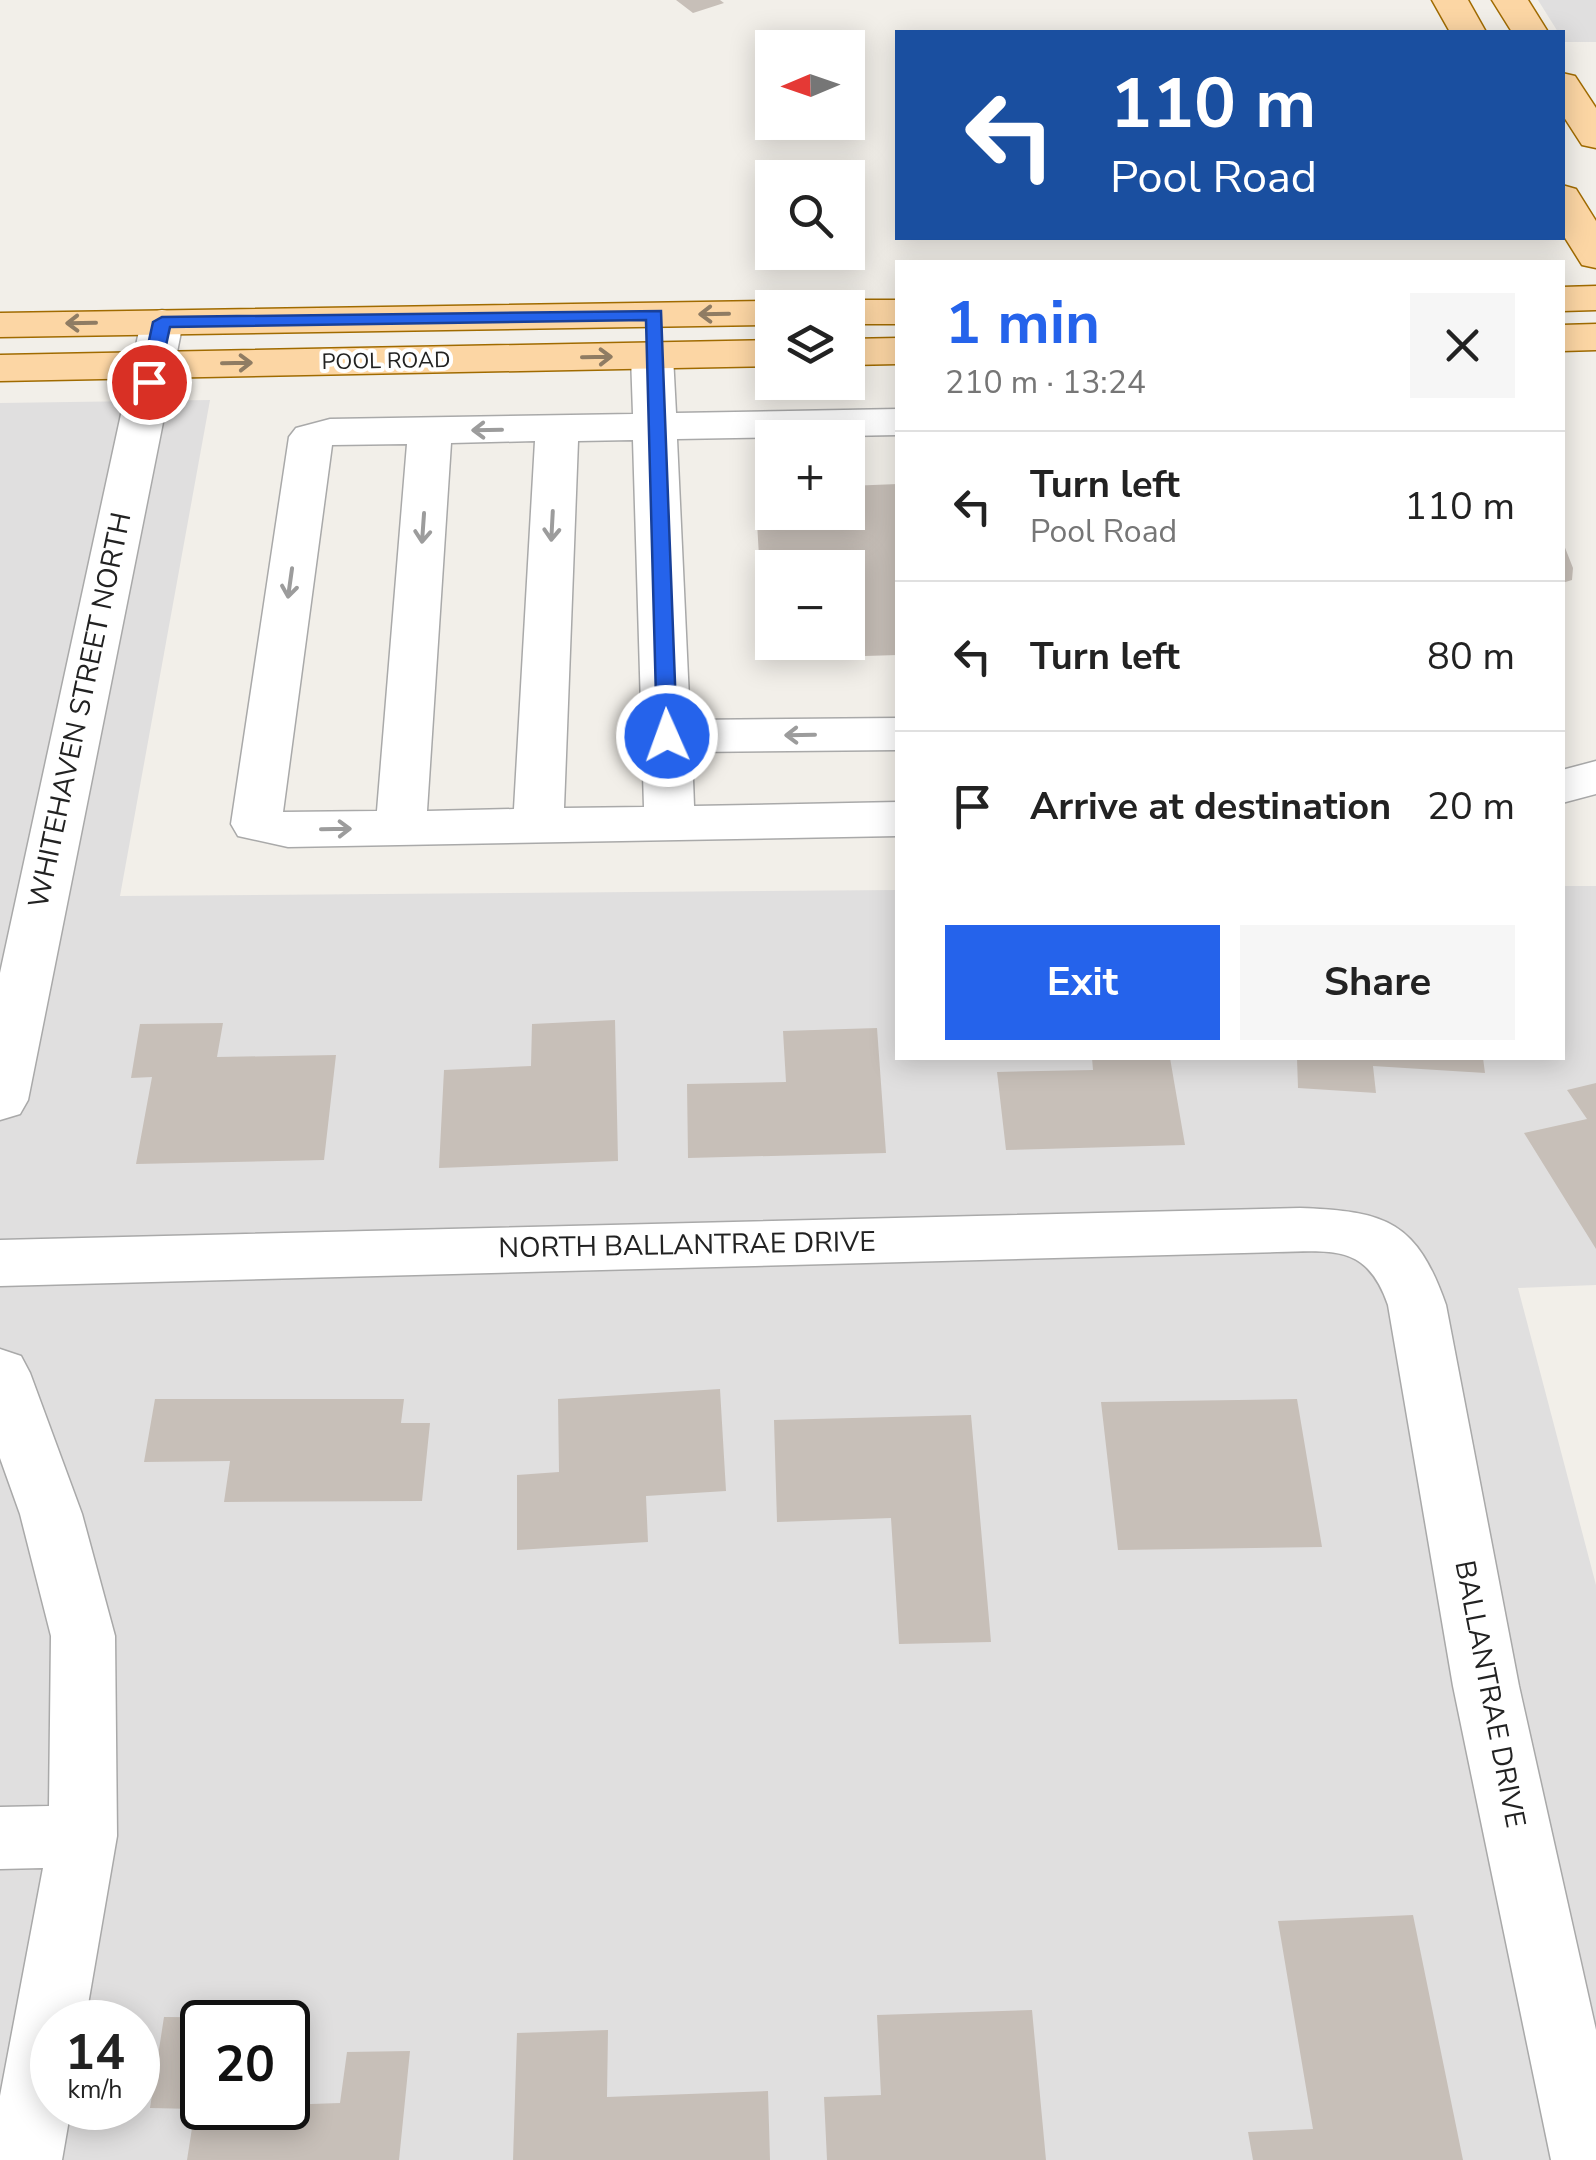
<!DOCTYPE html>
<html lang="en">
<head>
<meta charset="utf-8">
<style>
	:root { --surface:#fff; --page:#f6f6f6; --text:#222; --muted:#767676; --line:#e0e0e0; --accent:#2563eb }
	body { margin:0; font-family:"Nunito Sans",sans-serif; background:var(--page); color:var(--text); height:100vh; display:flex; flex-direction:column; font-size:38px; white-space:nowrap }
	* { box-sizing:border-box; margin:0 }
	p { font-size:32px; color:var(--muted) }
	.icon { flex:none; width:55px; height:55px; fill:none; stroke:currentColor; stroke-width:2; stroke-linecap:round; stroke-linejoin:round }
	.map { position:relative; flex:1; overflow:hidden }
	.details { position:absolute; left:895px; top:260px; width:670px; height:800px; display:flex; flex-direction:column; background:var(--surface); border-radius:0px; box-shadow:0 5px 25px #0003 }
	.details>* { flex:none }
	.guide { position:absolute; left:895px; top:30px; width:670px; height:210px; border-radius:0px; box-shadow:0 5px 25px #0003; background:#1a4fa0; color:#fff; overflow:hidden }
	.needle { width:65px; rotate:268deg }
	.tools { position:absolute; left:755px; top:30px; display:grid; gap:20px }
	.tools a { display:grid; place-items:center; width:110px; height:110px; border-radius:0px; background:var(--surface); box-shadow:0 5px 25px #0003; font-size:50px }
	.speed { position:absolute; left:30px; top:2000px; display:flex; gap:20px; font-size:50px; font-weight:700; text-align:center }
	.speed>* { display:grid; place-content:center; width:130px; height:130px; border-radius:50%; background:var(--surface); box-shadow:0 5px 25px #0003; line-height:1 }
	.speed small { font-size:25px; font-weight:400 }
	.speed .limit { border:5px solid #111; border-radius:15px; background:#fff; color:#111 }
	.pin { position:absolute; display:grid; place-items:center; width:85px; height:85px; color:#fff; margin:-42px; border:5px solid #fff; border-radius:50%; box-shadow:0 2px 10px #0007 }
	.me { position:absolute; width:110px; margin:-55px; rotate:358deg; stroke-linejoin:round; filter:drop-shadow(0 0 8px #0008) }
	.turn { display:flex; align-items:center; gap:35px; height:210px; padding:0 50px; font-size:45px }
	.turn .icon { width:130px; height:130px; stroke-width:2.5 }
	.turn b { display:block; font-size:70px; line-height:85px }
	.round { display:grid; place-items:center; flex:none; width:105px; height:105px; border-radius:0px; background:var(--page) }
	.headline { display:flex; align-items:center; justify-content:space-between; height:170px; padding:0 50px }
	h1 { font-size:60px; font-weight:700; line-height:75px; color:var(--accent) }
	.button { display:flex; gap:20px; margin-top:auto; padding:20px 50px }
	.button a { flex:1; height:115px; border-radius:0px; background:var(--accent); color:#fff; font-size:40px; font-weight:700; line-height:115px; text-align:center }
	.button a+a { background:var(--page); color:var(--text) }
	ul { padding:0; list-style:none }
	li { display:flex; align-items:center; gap:30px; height:150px; padding:0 50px; border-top:2px solid var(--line) }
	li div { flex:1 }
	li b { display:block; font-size:38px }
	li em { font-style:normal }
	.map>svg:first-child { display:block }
</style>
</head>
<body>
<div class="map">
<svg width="1596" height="2160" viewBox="0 0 1596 2160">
	<rect width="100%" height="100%" fill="#f2efe9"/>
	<path fill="#e0dfdf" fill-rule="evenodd" d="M1538,0H1596V42H1564L1562,32H1558Z
		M210,400L120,896L897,890L898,1058H1562L1563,886H1596V1285L1518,1288L1596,1585V2160H0V403ZM52,2022H138V2108H52ZM202,2022H288V2108H202Z"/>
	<path fill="#c7bfb8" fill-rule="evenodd" d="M676,0H720L724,3L693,13Z
		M898,484V655L765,659L755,488H772V512H848V486ZM772,568H848V642H772Z
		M1562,540L1573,568L1572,580L1562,583Z
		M615,1020L618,1161L439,1168L444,1070L531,1066L532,1024Z
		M223,1023L217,1057L336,1055L324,1160L136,1164L152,1077L131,1078L140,1024Z
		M877,1028L886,1153L688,1158L687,1084L786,1082L783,1031Z
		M1092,1058H1170L1185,1145L1006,1150L997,1072L1093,1070Z
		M1297,1058H1483L1485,1073L1373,1066L1376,1093L1298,1088Z
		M1596,1083V1249L1524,1133L1587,1119L1567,1090Z
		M720,1389L726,1491L646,1496L648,1542L517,1550V1475L559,1472L558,1399Z
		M155,1399H404L401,1423H430L422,1501L224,1502L230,1461L144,1462Z
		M1297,1399L1322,1547L1118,1550L1101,1402Z
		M971,1415L991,1642L899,1644L891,1518L777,1522L774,1420Z
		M1413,1915L1463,2160H1253L1248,2132L1313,2129L1278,1921Z
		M1032,2010L1046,2160H827L824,2097L881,2095L877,2015Z
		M164,2017L291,2018L290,2022H202V2108L340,2103L347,2052L410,2051L399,2160H187L195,2109L150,2108Z
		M608,2030L607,2097L768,2091L770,2160H513L517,2033Z"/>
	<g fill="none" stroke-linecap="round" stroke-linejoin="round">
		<g stroke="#a9a9a9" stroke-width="3">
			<path id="minor" d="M162,310L177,313L183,322L28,1100L20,1114L0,1120V973L141,322L147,313Z
				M652,343L667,347L673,356L676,413L898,409V435L677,439L690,720L898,718V750L692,752L694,806L898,802V836L288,847L238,836L231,824L289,437L296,428L330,419L633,414L631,356L637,347ZM633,440L644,807L564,808L578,441ZM535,441L514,809L427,811L451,443ZM407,444L377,811L283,812L332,445Z
				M1596,761V794L1562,803V770Z
				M1300,1208C1387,1211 1417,1222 1446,1305L1519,1686L1596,2030V2160H1551L1453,1686L1388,1305C1367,1244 1333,1251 1277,1252L0,1286V1240Z
				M0,1349L21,1356L30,1373L82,1514L115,1636L117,1836L85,2022H52V2108H71L62,2160H0V2096L43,1868L0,1869V1807L49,1806L51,1636L20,1514L0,1458Z"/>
		</g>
		<g stroke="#a06b00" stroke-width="3">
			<path id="major" d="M1432,0H1468L1486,32H1450Z
				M1492,0H1528L1548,32H1512Z
				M1562,73L1575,76L1596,108V148L1582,145L1562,114Z
				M1562,185L1576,189L1596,221V268L1582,265L1562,233Z
				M1596,286V310L1562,311V287Z
				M848,300H898V324H848V308H830Z
				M772,301L789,308H772V325L0,337V313Z
				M1596,324V350L1562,351V325Z
				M898,338V364L848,365V339Z
				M772,340V366L0,381V355Z"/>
		</g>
		<use href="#minor" fill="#fff" fill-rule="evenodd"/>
		<use href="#major" fill="#fcd6a4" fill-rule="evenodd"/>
	</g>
	<defs><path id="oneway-shaft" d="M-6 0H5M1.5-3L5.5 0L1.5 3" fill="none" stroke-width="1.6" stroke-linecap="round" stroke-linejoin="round" transform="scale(2.5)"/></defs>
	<g stroke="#8f7c63">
		<use href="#oneway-shaft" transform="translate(714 314) rotate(179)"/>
		<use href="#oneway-shaft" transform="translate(81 323) rotate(179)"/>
		<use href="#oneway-shaft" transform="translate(597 357) rotate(-1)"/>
		<use href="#oneway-shaft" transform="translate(237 363) rotate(-1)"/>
	</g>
	<g stroke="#9c9c9c">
		<use href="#oneway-shaft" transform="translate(487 430) rotate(179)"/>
		<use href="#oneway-shaft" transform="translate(552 526) rotate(93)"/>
		<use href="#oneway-shaft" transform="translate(423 528) rotate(94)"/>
		<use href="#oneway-shaft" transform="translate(290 583) rotate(98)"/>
		<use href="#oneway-shaft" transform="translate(800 735) rotate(179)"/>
		<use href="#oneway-shaft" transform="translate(336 829) rotate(-1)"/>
	</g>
	<path fill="#2563eb" stroke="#184099" stroke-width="2.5" d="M661,311L677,736L667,743L657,736L646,320L170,327L158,382L149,388L140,382L153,322L162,317Z"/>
	<g text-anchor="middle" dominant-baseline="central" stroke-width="8" stroke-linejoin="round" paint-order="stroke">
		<g font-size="22" fill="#222" stroke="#fff">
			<text transform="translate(386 361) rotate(-1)">POOL ROAD</text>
		</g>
		<g font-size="28" fill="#222" stroke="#fff">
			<text transform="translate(80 710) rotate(-78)">WHITEHAVEN STREET NORTH</text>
			<text transform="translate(687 1245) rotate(-1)">NORTH BALLANTRAE DRIVE</text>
			<text transform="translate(1490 1694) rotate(79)">BALLANTRAE DRIVE</text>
		</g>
	</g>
</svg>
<div class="tools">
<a><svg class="needle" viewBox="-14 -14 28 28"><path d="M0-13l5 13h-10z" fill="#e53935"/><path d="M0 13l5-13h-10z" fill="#767676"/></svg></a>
<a><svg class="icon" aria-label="search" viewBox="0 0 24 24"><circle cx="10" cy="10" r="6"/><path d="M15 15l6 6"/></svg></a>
<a><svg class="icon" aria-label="layers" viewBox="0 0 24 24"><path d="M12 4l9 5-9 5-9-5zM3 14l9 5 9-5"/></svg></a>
<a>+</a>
<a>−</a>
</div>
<div class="speed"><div>14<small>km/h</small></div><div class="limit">20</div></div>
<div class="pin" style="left:149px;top:382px;background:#d93025"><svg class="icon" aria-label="arrive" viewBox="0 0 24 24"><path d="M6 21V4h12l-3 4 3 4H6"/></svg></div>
<svg class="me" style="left:667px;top:736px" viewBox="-20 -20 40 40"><circle r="17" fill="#2563eb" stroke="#fff" stroke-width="3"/><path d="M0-11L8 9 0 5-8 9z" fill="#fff"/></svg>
<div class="guide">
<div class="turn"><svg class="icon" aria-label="left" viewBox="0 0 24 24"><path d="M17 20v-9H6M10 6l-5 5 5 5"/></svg><div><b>110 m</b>Pool Road</div></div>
</div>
<section class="details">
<div class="headline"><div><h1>1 min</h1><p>210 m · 13:24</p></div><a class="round"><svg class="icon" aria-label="close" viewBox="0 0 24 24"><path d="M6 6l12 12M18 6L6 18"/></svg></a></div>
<ul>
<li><svg class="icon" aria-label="left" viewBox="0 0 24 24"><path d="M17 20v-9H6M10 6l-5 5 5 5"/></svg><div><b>Turn left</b><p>Pool Road</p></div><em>110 m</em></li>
<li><svg class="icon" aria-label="left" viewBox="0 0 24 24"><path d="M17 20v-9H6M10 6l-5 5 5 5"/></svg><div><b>Turn left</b></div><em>80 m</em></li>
<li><svg class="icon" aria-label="arrive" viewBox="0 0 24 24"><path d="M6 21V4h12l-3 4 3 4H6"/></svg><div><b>Arrive at destination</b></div><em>20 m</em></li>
</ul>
<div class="button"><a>Exit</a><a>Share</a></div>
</section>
</div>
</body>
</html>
